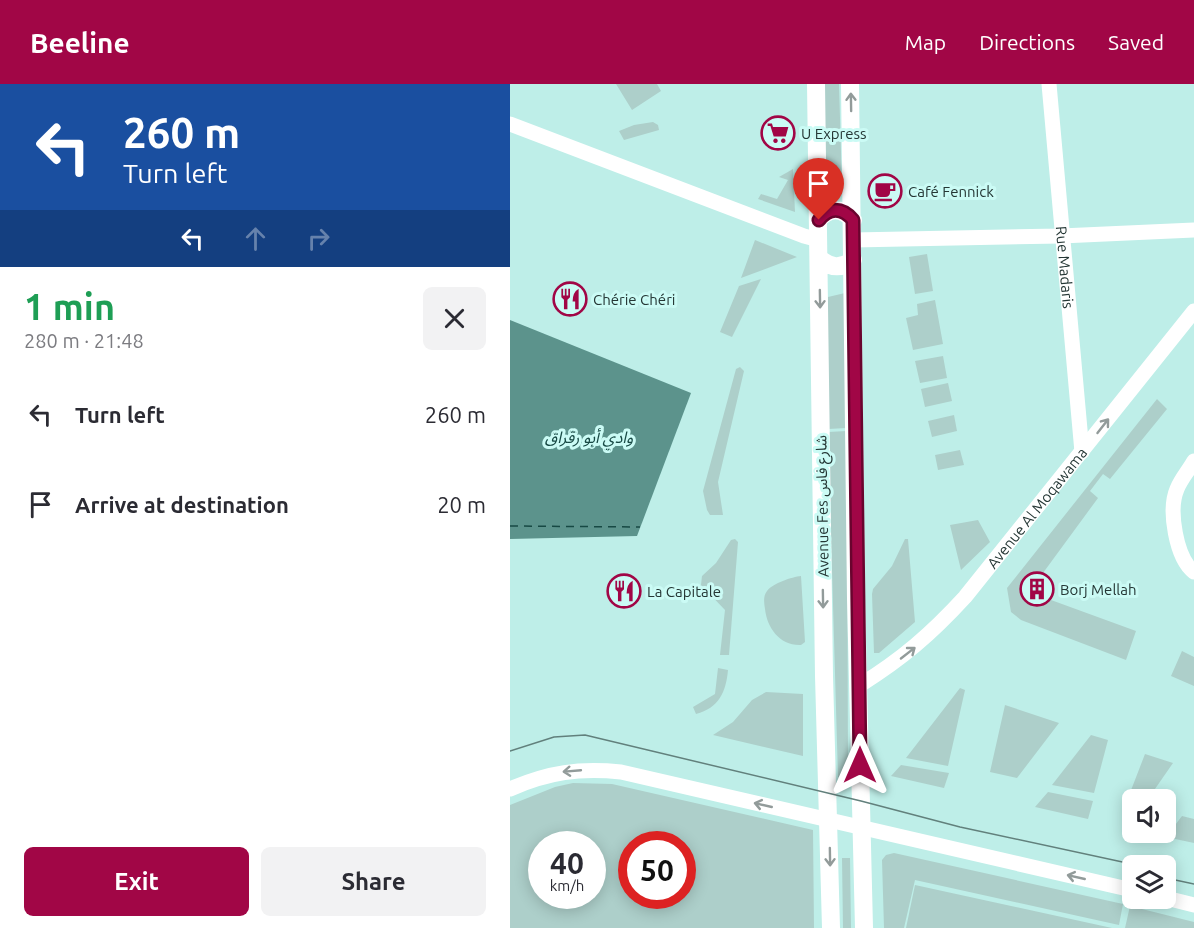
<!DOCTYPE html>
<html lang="en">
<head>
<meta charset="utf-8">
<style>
	:root { --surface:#fff; --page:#f2f2f3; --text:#2b2b33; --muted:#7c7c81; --accent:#a10646 }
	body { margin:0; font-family:Ubuntu,"Noto Sans Arabic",sans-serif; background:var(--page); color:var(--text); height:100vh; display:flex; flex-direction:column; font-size:22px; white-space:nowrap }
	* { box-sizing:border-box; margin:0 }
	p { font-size:20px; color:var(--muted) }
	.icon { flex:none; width:33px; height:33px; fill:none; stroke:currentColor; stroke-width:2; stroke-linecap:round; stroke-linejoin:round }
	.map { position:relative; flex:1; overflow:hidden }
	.details { display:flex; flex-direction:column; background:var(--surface); width:510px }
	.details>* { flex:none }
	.guide { background:#1a4fa0; color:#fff; overflow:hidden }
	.fabs { position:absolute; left:612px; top:705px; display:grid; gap:12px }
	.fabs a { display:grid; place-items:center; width:54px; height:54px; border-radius:9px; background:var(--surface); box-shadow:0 3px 15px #0003; font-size:30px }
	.speed { position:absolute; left:18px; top:747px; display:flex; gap:12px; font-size:30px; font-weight:700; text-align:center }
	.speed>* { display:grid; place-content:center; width:78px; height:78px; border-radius:50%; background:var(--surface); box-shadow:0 3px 15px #0003; line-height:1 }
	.speed small { font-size:15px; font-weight:400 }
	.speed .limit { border:9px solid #d22; background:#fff; color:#111 }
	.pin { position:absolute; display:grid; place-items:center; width:51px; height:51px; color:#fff; margin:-62px -26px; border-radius:50% 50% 50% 0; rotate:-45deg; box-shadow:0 0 6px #0007 }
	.pin .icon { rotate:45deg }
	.me { position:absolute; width:66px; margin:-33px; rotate:0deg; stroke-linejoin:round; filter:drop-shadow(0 0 4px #0008) }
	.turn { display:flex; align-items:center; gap:21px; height:126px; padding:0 24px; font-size:27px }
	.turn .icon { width:78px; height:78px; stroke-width:2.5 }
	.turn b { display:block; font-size:42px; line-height:51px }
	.lanes { display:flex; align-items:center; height:57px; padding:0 24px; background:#0003; justify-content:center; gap:30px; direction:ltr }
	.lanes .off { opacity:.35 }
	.round { display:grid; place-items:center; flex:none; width:63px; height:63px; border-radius:9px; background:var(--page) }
	.summary { display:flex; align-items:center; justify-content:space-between; height:102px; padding:0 24px }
	h1 { font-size:36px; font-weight:600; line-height:45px; color:#1e9e55 }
	.primary-button { display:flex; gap:12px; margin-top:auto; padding:12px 24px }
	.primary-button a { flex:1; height:69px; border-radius:9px; background:var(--accent); color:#fff; font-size:24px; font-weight:600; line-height:69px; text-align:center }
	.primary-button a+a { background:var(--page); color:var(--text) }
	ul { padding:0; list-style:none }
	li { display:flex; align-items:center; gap:18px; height:90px; padding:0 24px }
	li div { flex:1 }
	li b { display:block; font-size:22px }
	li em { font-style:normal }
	header { display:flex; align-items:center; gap:36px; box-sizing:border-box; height:84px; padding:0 30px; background:var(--accent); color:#fff }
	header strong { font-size:28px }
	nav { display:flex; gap:33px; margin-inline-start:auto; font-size:21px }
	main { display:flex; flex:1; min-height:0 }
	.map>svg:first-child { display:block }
</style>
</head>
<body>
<header>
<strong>Beeline</strong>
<nav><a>Map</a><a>Directions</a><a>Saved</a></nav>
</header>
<main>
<section class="details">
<div class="guide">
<div class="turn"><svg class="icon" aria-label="left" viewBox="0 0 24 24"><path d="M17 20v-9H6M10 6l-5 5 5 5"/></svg><div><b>260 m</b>Turn left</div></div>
<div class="lanes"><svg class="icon" aria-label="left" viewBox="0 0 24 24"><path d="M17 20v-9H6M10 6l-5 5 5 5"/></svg><svg class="icon off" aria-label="ahead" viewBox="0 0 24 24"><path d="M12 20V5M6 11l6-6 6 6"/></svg><svg class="icon off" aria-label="right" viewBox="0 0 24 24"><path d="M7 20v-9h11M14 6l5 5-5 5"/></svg></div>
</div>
<div class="summary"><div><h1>1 min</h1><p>280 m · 21:48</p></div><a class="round"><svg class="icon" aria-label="close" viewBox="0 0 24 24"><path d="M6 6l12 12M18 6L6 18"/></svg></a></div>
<ul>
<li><svg class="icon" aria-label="left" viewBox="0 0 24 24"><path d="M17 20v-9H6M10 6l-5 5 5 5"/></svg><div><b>Turn left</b></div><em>260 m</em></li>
<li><svg class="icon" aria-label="arrive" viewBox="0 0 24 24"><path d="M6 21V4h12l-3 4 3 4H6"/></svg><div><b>Arrive at destination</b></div><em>20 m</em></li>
</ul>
<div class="primary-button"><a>Exit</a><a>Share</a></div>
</section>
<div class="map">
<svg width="684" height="844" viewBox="0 0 684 844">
	<rect width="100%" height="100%" fill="#beeee8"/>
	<path fill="#adcfca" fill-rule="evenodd" d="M106,0H147L151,7L122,26Z
		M313,0H329L332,102L330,108L324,111L316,106Z
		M143,38L148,41L149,46L114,56L109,47L124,41Z
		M283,85L285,128L248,115L251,110L267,115L278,96L269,93Z
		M245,156L287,173L231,194Z
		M417,170L423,207L405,210L399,173Z
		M251,195L222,253L210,248L229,202Z
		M335,209L337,344L318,345V213Z
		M425,216L433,260L403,266L396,234L408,231L407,220Z
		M433,272L437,294L410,299L405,277Z
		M230,283L234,287L208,398L213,431H200L197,426L193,407L226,285Z
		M438,299L442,317L415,323L411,305Z
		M647,315L657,325L600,395L593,390L580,407L588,414L533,489C514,493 511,498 514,517C525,522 531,524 541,516L626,547L616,576L511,536L501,528L497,504Z
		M444,331L447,347L422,353L418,337Z
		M337,347L338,694L328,693L318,348Z
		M450,366L454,381L428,386L425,371Z
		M468,436L480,458L451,486L440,441Z
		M225,455L228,458L219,571H210L215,526L191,501L192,492L206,479L221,456Z
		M395,455H398L405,538L369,569H364L362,510L363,505L382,482Z
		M291,492L295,558L291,561C270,562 257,544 255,525C254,519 253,512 257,507C263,499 282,493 291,492Z
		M672,567L684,573V602L661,592Z
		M208,584L218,586C216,608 209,624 186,630L183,623L205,610Z
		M450,604L455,606L438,682L396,674Z
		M256,608L293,610V672L203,651L223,638L242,616Z
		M495,621L549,639L507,694L480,688Z
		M581,651L598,656L584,709L542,701Z
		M635,670L663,679L638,715L618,714Z
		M391,681L439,689L434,704L381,692Z
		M63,699L102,700L303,746L304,844H0V721L45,703ZM82,760V812H32V760ZM122,760H172V812H122Z
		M538,708L583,717L578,735L525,723Z
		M672,732L684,735V759L656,753Z
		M384,769L613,820L609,841L405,796L394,844H374L372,776L376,771Z
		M332,774H340L341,844H333Z
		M405,801L602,844H396Z
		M620,822L684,838V844H615Z"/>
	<path fill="#5c938c" d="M0,236L181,309L127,452L0,455Z"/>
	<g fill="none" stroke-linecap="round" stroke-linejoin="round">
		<path stroke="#174944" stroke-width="1.5" stroke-dasharray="8 6" stroke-linecap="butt" d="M0,442L130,443"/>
		<g stroke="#fff" stroke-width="15">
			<path id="s1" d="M539,0L572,368"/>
			<path d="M0,40L294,152L309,156"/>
			<path d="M343,156L551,152L684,146"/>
			<path d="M684,377C679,386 671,395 667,405C658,426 666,474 684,488"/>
			<path id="s2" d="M350,601C392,575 421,550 455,513L684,227"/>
			<path d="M0,705C39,688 69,684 111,688L622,806"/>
			<path d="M656,814L684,821"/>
		</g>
		<path stroke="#fff" stroke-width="18" d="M306,0L314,592L321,844
			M340,0L346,515L354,844
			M308,136C319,123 332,123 343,136
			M309,174C320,184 331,185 343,176"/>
		<path stroke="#62807c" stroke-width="1.5" d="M0,667L44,653L75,651L351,717L450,743L631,782
			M656,794L684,800"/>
	</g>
	<defs><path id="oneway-shaft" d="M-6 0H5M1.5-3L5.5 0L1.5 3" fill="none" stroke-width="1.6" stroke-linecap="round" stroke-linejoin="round" transform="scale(1.5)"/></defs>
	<g stroke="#929b9a">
		<use href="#oneway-shaft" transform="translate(341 18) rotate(-91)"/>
		<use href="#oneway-shaft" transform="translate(310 215) rotate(89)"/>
		<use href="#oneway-shaft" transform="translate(593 342) rotate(-52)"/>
		<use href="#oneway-shaft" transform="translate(313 515) rotate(89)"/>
		<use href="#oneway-shaft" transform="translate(398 569) rotate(-38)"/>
		<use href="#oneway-shaft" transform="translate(62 687) rotate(175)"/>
		<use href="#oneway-shaft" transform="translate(253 721) rotate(-167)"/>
		<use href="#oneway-shaft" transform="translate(320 773) rotate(89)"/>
		<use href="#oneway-shaft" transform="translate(566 793) rotate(-167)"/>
	</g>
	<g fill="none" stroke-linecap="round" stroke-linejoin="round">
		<g stroke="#69042e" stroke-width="15">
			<path id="route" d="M309,136C319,123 332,123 343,136L350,681"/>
		</g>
		<use href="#route" stroke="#a10646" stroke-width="10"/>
	</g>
	<defs>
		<g id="supermarket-ring" transform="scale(1.725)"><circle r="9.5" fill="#cbfbf5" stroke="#a10646" stroke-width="1.5"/><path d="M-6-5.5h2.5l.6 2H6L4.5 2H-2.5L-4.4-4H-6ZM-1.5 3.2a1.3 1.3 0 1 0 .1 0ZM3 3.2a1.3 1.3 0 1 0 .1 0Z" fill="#a10646"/></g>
		<g id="cafe-ring" transform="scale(1.725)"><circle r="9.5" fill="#cbfbf5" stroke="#a10646" stroke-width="1.5"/><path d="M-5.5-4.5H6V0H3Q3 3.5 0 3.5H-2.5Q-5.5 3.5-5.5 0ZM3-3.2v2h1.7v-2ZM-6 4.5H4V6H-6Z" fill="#a10646"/></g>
		<g id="restaurant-ring" transform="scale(1.725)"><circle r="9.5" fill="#cbfbf5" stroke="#a10646" stroke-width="1.5"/><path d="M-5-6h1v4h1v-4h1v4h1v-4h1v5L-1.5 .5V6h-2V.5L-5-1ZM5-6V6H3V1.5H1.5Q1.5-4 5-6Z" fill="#a10646"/></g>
		<g id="building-ring" transform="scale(1.725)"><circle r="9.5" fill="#cbfbf5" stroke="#a10646" stroke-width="1.5"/><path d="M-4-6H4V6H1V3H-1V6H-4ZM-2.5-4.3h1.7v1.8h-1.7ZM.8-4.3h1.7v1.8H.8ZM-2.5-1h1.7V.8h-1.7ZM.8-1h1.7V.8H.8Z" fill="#a10646"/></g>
	</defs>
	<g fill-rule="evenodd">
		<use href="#supermarket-ring" x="268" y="49"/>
		<use href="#cafe-ring" x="375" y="107"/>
		<use href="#restaurant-ring" x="60" y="215"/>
		<use href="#building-ring" x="527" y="505"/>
		<use href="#restaurant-ring" x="114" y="507"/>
	</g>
	<g text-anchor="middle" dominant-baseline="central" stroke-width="6" stroke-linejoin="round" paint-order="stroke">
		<g font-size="15" fill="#253735" stroke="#cbfbf5" text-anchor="start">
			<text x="291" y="49">U Express</text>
			<text x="398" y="107">Café Fennick</text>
			<text x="83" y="215">Chérie Chéri</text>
			<text x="550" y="505">Borj Mellah</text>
			<text x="137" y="507">La Capitale</text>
		</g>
		<g font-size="15" fill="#253735" stroke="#cbfbf5">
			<text stroke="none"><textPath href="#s1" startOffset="184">Rue Madaris</textPath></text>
			<text transform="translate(312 422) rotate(-91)">Avenue Fes شارع فاس</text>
			<text stroke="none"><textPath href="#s2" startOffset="252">Avenue Al Moqawama</textPath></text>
		</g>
		<g font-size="16" font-style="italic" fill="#174944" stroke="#cbfbf5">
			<text x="79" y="353">وادي أبو رقراق</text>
		</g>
	</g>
</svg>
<div class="fabs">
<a><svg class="icon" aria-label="sound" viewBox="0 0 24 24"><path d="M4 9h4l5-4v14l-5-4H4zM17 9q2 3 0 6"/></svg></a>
<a><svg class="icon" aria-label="layers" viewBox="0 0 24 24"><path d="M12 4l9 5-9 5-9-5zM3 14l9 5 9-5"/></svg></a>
</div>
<div class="speed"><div>40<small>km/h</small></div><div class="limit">50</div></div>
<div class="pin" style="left:309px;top:136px;background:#d93025"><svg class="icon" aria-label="arrive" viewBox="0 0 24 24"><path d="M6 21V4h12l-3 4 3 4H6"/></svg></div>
<svg class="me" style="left:350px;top:681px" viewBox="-20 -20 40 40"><path d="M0-17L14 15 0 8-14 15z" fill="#a10646" stroke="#fff" stroke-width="4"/></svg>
</div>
</main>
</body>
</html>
